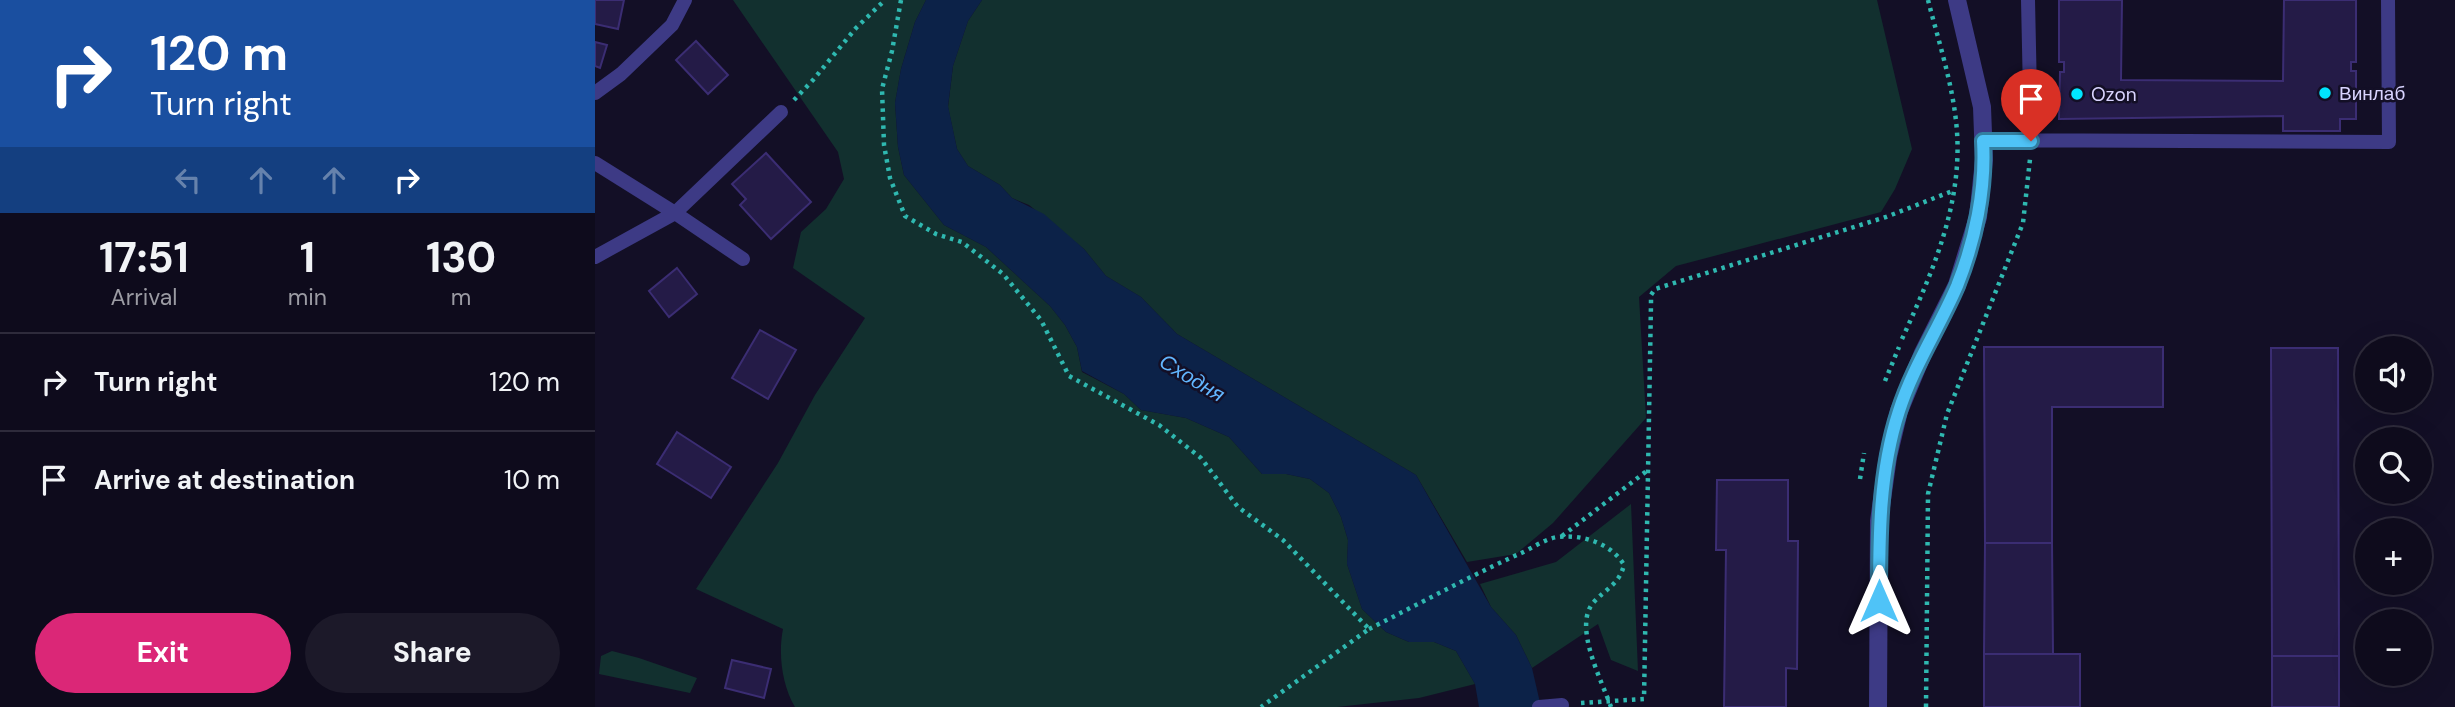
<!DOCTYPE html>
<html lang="en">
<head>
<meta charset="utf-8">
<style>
	:root { --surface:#0e0b1c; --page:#1c1929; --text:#f1f3f6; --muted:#9b9ba3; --line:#2e2b3b; --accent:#db2777 }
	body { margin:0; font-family:"DM Sans",sans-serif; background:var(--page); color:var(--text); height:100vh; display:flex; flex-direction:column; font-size:26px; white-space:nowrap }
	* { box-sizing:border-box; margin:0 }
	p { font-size:23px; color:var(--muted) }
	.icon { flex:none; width:38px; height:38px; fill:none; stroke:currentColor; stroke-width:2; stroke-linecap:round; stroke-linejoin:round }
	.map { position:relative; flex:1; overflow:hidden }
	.panel { display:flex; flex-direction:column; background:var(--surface); width:595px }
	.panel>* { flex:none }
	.hud { background:#1a4fa0; color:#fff; overflow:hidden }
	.fabs { position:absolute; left:1760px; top:336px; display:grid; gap:14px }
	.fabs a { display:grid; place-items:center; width:77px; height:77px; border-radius:50%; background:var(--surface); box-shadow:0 7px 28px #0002,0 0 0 2px var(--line); font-size:35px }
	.pin { position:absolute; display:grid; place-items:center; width:60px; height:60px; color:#fff; margin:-72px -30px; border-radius:50% 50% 50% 0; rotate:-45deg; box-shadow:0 0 7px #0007 }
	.pin .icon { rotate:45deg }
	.me { position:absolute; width:77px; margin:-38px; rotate:0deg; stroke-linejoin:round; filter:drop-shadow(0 0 5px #0008) }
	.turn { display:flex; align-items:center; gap:24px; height:147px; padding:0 35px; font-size:32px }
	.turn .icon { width:91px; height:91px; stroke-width:2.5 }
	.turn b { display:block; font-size:49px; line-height:60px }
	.lanes { display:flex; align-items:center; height:66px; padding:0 35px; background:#0003; justify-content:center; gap:35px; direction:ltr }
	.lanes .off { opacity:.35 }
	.eta { display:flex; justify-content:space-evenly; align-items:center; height:119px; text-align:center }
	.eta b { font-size:42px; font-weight:700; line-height:49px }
	.button { display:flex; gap:14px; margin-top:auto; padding:14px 35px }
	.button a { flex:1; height:80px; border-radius:42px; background:var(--accent); color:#fff; font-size:28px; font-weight:700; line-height:80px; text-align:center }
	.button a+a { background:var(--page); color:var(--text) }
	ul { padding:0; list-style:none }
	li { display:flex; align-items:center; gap:21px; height:98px; padding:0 35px; border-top:2px solid var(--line) }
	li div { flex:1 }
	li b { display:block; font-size:26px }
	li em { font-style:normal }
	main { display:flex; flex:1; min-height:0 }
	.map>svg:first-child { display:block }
</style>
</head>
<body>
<main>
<section class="panel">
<div class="hud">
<div class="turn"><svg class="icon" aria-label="right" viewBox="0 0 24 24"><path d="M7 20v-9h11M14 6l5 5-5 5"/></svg><div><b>120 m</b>Turn right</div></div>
<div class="lanes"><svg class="icon off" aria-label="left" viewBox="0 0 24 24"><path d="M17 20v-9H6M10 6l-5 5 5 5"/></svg><svg class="icon off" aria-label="ahead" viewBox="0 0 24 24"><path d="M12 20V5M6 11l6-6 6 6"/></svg><svg class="icon off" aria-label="ahead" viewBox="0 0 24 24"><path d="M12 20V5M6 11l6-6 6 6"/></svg><svg class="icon" aria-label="right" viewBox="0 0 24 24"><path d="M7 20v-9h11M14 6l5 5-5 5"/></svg></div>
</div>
<div class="eta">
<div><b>17:51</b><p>Arrival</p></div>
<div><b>1</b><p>min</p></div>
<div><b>130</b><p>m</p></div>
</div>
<ul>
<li><svg class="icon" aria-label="right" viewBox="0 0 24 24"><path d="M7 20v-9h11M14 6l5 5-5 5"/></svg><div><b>Turn right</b></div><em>120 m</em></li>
<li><svg class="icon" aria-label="arrive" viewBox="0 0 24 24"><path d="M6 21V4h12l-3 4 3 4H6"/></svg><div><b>Arrive at destination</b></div><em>10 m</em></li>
</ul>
<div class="button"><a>Exit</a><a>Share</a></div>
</section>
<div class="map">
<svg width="1860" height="707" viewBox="0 0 1860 707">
	<rect width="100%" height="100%" fill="#130f26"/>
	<path fill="#12302f" d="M138,0H331L320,22L306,69L300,103L303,147L309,175L349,225L391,247L455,306L470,325L482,347L487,372L529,394L546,410L591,418L634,437L667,474H691L715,479L734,493L746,517L753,540L752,564L767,609L791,632L814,642H839L861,651L880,684L824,698L742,707H200C187,685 183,654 188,629L101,589L183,463L220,395L270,318L198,268L206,232L231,209L249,179L243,152Z
		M387,0H1282L1317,149L1300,189L1286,212L1081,266L1044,297L1051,418L958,523L921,554L872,562L821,475L582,334L546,297L511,276L489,249L434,205L417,198L405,185L373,166L362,149L353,107L358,66L373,21Z
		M1036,504L1043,671L1016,660L1003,624L937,668L921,635L896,607L885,584L961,562Z
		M17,651L44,658L102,678L95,693L4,674L6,656Z"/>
	<path fill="#0c2248" d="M331,0H387L373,21L358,66L353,106L362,149L373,166L405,185L417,198L449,214L489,249L511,276L546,297L582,334L821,475L896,607L921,635L937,668L946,707H884L880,684L861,651L839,642H814L791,632L767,609L752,564L753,540L746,517L734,493L715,479L691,474H667L634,437L591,418L546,410L529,394L487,371L482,347L470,325L455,306L391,247L349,225L309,175L303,147L300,103L306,69L320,22Z"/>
	<path fill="#241b47" stroke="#3b2d73" stroke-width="2" d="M0,0H29L23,29L0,24Z
		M1464,0H1527L1526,80L1688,81L1689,0H1761V62H1756V71H1761V119H1745V131H1688V116L1464,119L1465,72H1469V62H1464Z
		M101,41L133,75L113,94L81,60Z
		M0,42L12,45L5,68L0,66Z
		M171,153L216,202L176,239L145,205L151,199L137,184Z
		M82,268L102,294L74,317L54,291Z
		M165,330L201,350L173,399L137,378Z
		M1389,347H1568V407H1457V543H1390Z
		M1676,348H1743L1744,656H1677Z
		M82,432L136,467L116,498L62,464Z
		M1122,480H1193V541H1203L1202,669L1191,668V707H1129L1131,550H1121Z
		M1390,543H1457L1458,654H1389Z
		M1389,654H1485V707H1389Z
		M1677,656H1744V707H1677Z
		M137,660L176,669L169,698L130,688Z"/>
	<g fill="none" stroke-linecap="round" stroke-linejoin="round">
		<path stroke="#2fb8b0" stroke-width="4.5" stroke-dasharray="3.5 5" stroke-linecap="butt" d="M306,0L297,51L287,89L289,145L295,178L310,216L341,234L367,242L408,274L446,320L474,376L564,425L606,458L643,507L688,540L774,629L666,707
			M199,100L218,80L261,28L290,0
			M1307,339C1337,273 1367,206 1362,132C1359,88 1344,43 1333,0
			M1290,381L1304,347
			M1265,479L1269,453
			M967,536L1053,470
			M774,629C824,604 873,577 924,554C936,549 951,538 963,537C988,534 1017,544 1029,565C1024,585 1010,589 998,603C978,627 1007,681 1016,707
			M986,703L1049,699L1056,303V295L1060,289L1291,217L1360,190
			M1331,707L1333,494L1352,414L1428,223L1435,159"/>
		<path stroke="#3d3a85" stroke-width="14" d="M1433,0L1436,141
			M0,93L26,74L77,25L90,0
			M1388,140L1794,142L1793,0
			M0,163L80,213L148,259
			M0,257L80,213L186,112
			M944,707L967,705"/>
		<path stroke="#3d3a85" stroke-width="18" d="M1283,707L1284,521L1293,457L1304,411L1328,353L1362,285L1383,217L1389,160L1387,107L1362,0"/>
	</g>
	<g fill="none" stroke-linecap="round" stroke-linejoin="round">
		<g stroke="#337fa1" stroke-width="18">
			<path id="route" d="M1284,601C1284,537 1284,472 1304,411C1318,367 1344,328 1362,286C1380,241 1391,189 1388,141H1436"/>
		</g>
		<use href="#route" stroke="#4fc3f7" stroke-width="12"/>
	</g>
	<g fill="#00e5ff" stroke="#130f26" stroke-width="2.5">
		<circle cx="1730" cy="93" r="7"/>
		<circle cx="1482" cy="94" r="7"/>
	</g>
	<g text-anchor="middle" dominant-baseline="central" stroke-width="5" stroke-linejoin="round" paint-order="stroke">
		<g font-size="19" fill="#d9d4ff" stroke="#130f26" text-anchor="start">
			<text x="1744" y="93">Винлаб</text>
			<text x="1496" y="94">Ozon</text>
		</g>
		<g font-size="21" font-style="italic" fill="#62b6ff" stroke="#130f26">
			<text transform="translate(597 378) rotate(31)">Сходня</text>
		</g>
	</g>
</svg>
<div class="fabs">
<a><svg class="icon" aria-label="sound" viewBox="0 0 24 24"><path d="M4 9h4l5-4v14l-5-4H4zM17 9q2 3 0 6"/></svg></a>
<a><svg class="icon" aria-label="search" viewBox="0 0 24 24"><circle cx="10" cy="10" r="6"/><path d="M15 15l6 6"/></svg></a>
<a>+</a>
<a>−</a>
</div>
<div class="pin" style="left:1436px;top:141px;background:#d93025"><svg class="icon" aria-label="arrive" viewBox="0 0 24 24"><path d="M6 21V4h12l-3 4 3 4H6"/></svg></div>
<svg class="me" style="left:1284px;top:601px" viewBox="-20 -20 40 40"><path d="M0-17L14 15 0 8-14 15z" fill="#4fc3f7" stroke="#fff" stroke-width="4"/></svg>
</div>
</main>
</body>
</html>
